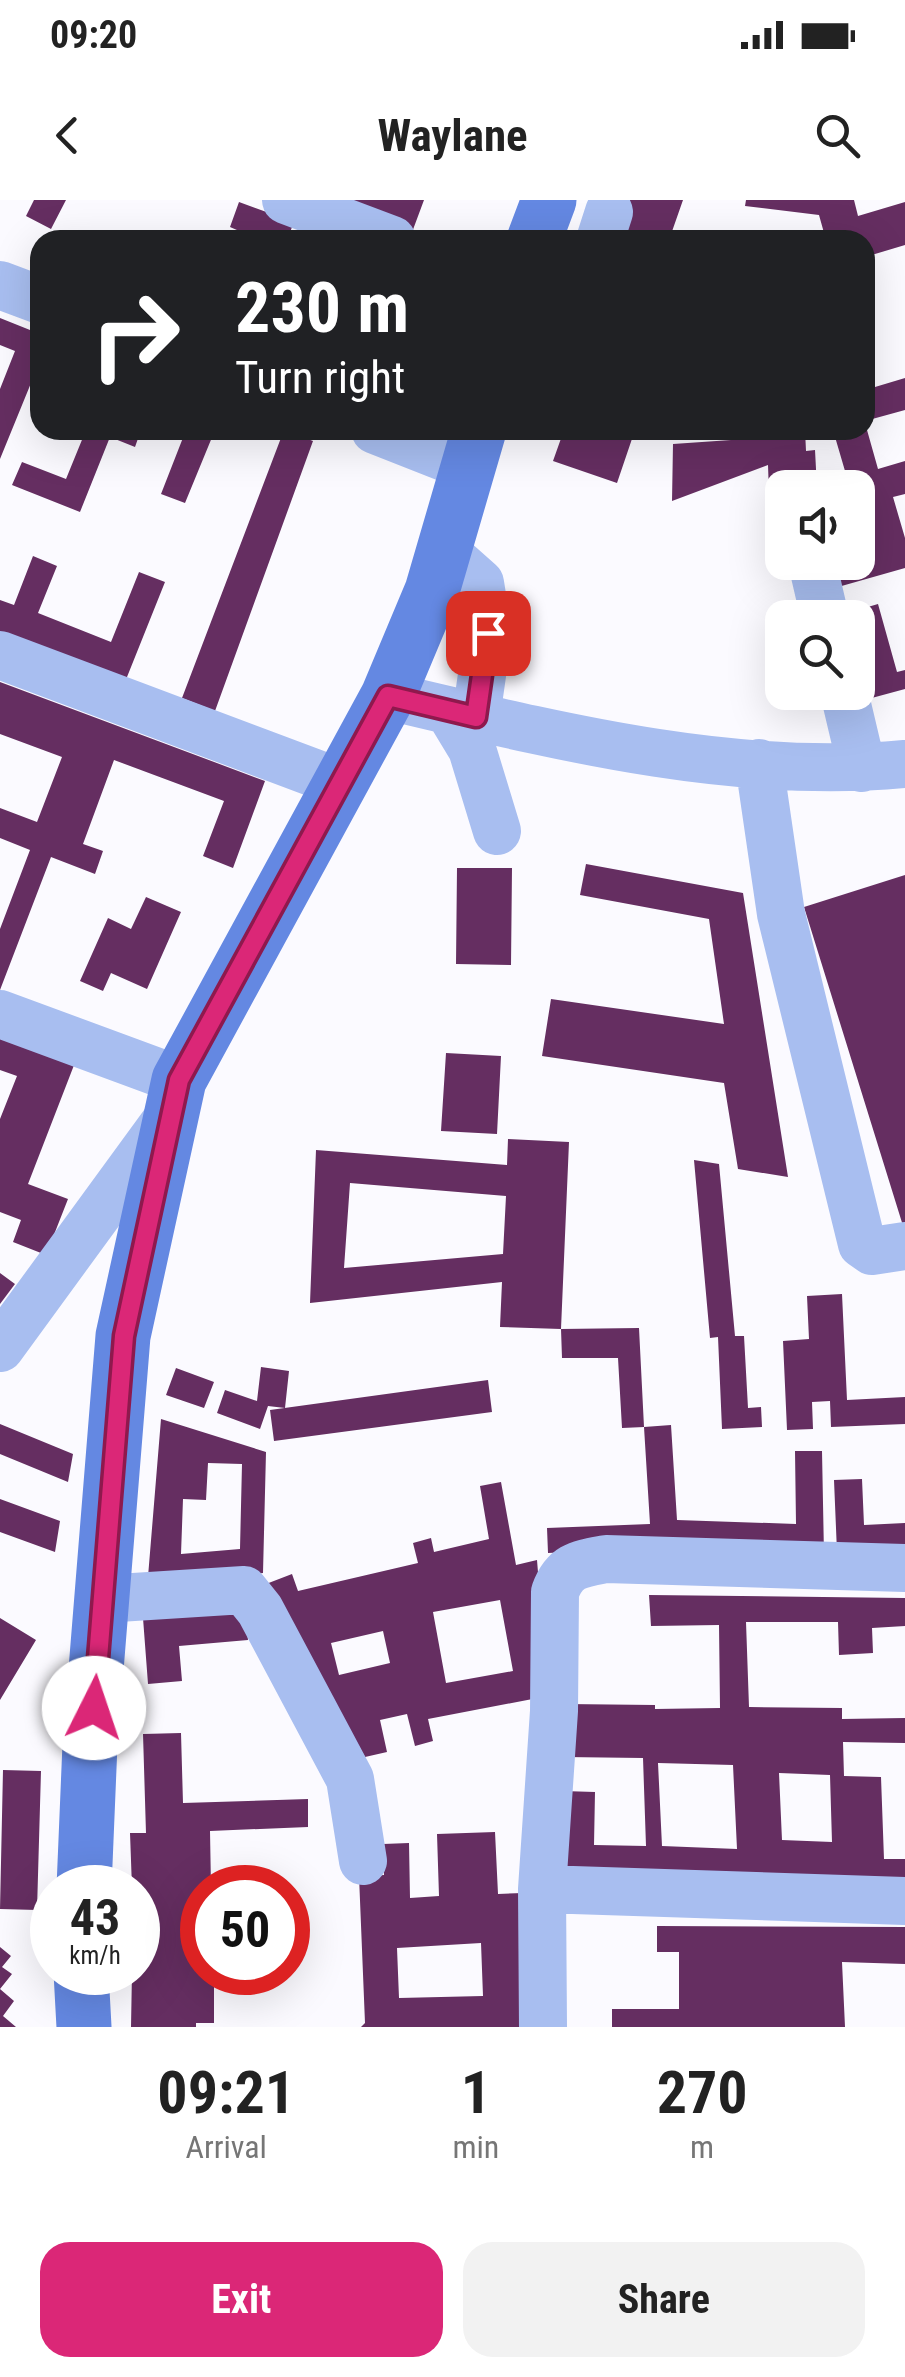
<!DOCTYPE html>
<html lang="en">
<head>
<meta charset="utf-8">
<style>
	:root { --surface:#fff; --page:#f2f2f2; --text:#222; --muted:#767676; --accent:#db2777 }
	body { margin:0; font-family:"Roboto Condensed",sans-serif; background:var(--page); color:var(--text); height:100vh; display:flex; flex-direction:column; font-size:38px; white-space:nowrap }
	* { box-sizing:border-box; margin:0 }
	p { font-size:32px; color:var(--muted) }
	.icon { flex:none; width:55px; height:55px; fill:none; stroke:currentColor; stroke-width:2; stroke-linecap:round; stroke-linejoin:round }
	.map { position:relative; height:1827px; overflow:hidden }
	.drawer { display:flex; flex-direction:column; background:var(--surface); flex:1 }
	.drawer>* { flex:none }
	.banner { position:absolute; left:30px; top:30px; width:845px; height:210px; border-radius:30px; box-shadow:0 10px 40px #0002; background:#202124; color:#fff; overflow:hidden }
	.buttons { position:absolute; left:765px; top:270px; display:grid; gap:20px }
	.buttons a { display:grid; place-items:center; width:110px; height:110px; border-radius:20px; background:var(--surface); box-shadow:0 10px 40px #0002; font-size:50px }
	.speed { position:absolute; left:30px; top:1665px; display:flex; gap:20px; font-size:50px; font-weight:700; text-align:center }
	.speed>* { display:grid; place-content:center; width:130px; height:130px; border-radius:50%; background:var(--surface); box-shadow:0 10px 40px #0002; line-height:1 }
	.speed small { font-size:25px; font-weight:400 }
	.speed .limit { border:15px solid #d22; background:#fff; color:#111 }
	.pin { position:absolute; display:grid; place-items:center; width:85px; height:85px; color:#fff; margin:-42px; border-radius:20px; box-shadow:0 5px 15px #0006 }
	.me { position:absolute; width:110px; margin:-55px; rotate:4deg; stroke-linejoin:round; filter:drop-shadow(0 0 8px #0008) }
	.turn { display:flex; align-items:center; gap:35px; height:210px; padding:0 40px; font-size:45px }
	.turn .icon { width:130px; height:130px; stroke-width:2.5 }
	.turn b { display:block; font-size:70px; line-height:85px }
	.eta { display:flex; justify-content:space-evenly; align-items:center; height:170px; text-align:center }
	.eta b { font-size:60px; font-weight:700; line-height:70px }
	.button { display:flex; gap:20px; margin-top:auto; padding:20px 40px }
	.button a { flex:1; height:115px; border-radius:30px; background:var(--accent); color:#fff; font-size:40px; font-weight:700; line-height:115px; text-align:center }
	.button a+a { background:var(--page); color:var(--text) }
	.status { display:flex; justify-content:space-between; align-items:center; height:70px; padding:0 50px; background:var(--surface); direction:ltr }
	.status svg { height:28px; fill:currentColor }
	header { display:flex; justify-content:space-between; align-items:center; height:130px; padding:0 40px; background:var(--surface); font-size:45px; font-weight:700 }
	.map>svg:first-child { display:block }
</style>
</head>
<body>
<div class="status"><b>09:20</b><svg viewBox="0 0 49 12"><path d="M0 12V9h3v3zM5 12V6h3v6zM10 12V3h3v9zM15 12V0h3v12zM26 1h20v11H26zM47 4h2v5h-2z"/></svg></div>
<header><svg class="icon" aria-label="back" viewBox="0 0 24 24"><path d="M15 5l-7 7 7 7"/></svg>Waylane<svg class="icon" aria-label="search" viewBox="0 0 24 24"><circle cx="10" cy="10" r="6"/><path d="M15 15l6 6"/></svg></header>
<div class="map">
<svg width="905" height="1827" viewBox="0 0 905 1827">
	<rect width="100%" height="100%" fill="#fbfaff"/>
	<path fill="#652e61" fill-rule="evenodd" d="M34,0H66L51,29L26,16Z
		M317,0H424L411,35Z
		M627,0H683L669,40H613Z
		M746,0H854L858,16L905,2V45L865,57V40H826L819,15L745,6Z
		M239,2L294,22L287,40H260L230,27Z
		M0,118L40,134V161L0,259V189L15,151L0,145Z
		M905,178V210L865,221V190Z
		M86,230H141L135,247L110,237L80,312L12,285L22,262L66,279Z
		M186,230H215L185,303L161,294Z
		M284,230L313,241L215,511L182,498Z
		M564,230H635L617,283L553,261Z
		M731,230H805L806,251L815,250L817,288H782V320L770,321L768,265L672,301L673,244L731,240Z
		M833,230H867L878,269L905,261V294L893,297L905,338V368L838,387L831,362H858V288H850Z
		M33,356L57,366L38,413L111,442L139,372L165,382L125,482L0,433V400L14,405Z
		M878,404L897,472L905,470V489L868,499L858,463V418H845L844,414Z
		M0,482L265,581L233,668L203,656L224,601L114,560L83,644L103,651L95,674L51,657L0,790V729L30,650L0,638V608L37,622L62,557L0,534Z
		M586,664L743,693L788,977L738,969L724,883L542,856L551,799L724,824L709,719L580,695Z
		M457,668H512L511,765L456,764Z
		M905,675V1029H904L804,707Z
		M146,697L181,712L147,789L111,773L103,791L80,781L108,718L131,729Z
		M0,831L76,860L28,984L68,999L46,1055L13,1042L21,1020L0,1012V919L17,876L0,870Z
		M446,853L501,856L497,934L441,931Z
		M508,939L569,942L561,1129L639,1128L644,1227L622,1228L618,1158H562L561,1129L500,1127L502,1082L310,1103L316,950L507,965ZM350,983L506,996L503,1054L344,1068Z
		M694,960L719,964L735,1136H744L748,1208L761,1207L762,1227L722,1229L718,1137L710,1138Z
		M0,1073L15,1084L0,1104Z
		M842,1094L847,1200L905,1197V1224L831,1227L830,1201L812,1202L813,1229L787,1230L783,1141L809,1139L807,1096Z
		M261,1167L289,1171L285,1208L268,1206L260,1229L217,1213L225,1190L257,1201Z
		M176,1168L214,1182L204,1208L166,1195Z
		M488,1180L492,1212L274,1241L270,1210Z
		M161,1219L266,1252L263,1373L147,1389ZM208,1263L242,1264L240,1349L181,1354L183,1299L206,1300Z
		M0,1224L73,1254L68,1282L0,1254Z
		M671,1225L677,1320L796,1324L795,1251H822L824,1355L651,1348L548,1353L547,1328L650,1324L644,1227Z
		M862,1279L864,1325L905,1323V1354L837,1352L834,1280Z
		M501,1282L516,1365L537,1360L548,1496L428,1519L433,1541L415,1546L407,1514L380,1520L387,1552L365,1557L266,1384L292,1374L298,1391L418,1363L413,1343L431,1338L434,1352L489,1339L480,1286ZM500,1400L513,1471L446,1483L433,1412ZM383,1431L390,1463L339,1475L331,1443Z
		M0,1299L60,1321L55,1352L0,1332Z
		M649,1395L905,1398V1426L872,1428L873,1453L839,1455L838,1422H746L749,1507L842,1508V1519L905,1518V1543L843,1542L844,1576L881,1577L884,1659H905V1688L560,1679L563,1591L595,1592L594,1645L646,1646L643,1558L564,1557L565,1504L655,1505V1509L720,1508L719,1425L651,1426ZM658,1563L733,1565L737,1649L662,1646ZM779,1573L830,1575L832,1642L782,1640Z
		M245,1410L248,1440L179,1446L182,1481L148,1484L143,1418Z
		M0,1418L36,1440L0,1500Z
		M181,1533L183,1603L308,1599V1627L210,1631L211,1688H202V1729H193V1768L214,1772V1823H196V1827H131L132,1772H138V1688H132L130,1633H146L143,1534Z
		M3,1570L41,1571L37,1710L0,1709Z
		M495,1632L498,1694L523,1693L525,1827H361L365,1823L359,1676L384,1675L383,1644L409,1643L410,1698L439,1696L437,1634ZM481,1743L483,1796L399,1798L397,1748Z
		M657,1726L905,1727V1764L842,1762L845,1827H612V1809H679V1752H657Z
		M0,1747L11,1756L2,1767L12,1774L0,1789Z
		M0,1789L14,1801L3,1816L16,1827H0Z"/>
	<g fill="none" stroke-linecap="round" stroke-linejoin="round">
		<path stroke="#a8bef0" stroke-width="48" d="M286,0L392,40
			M600,40L609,12
			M0,85L40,100
			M375,230L469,267
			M444,351L480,383L488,433L476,517
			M812,362L825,418
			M0,455L341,583
			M844,492L862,568
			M388,496C557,536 731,580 905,564
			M449,511L472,549L497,631
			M759,563L781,714L862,1044L872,1051L905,1046
			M0,814L179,880
			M0,1148L168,918
			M102,1399L244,1390L260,1410L350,1579L363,1661
			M542,1689L905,1701
			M543,1827L542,1689L554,1511L555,1392C565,1365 579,1364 606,1359L905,1368"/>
		<path stroke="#6488e2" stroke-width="55" d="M534,40L549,0
			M84,1688L90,1544L123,1136L179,880L388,496L432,391L479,230
			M81,1772L84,1827"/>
	</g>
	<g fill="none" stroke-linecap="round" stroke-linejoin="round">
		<g stroke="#8e194d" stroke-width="25">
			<path id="route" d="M94,1508L124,1136L179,880L388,496L476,517L488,433"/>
		</g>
		<use href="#route" stroke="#db2777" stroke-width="18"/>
	</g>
</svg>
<div class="buttons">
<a><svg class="icon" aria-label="sound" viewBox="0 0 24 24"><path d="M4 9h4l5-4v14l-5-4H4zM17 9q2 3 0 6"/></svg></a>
<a><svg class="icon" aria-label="search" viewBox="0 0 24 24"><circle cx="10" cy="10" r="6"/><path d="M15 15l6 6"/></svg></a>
</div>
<div class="speed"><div>43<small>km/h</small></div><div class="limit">50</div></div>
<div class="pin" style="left:488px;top:433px;background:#d93025"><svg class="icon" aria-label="arrive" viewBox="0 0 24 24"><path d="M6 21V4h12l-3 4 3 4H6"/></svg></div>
<svg class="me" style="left:94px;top:1508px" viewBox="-20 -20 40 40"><circle r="19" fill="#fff"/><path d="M0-13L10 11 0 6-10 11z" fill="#db2777"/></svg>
<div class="banner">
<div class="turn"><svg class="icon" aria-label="right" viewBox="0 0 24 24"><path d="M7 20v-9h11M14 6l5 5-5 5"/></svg><div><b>230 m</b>Turn right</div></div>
</div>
</div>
<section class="drawer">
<div class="eta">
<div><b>09:21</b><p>Arrival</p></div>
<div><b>1</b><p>min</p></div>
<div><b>270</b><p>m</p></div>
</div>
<div class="button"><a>Exit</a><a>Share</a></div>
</section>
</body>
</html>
